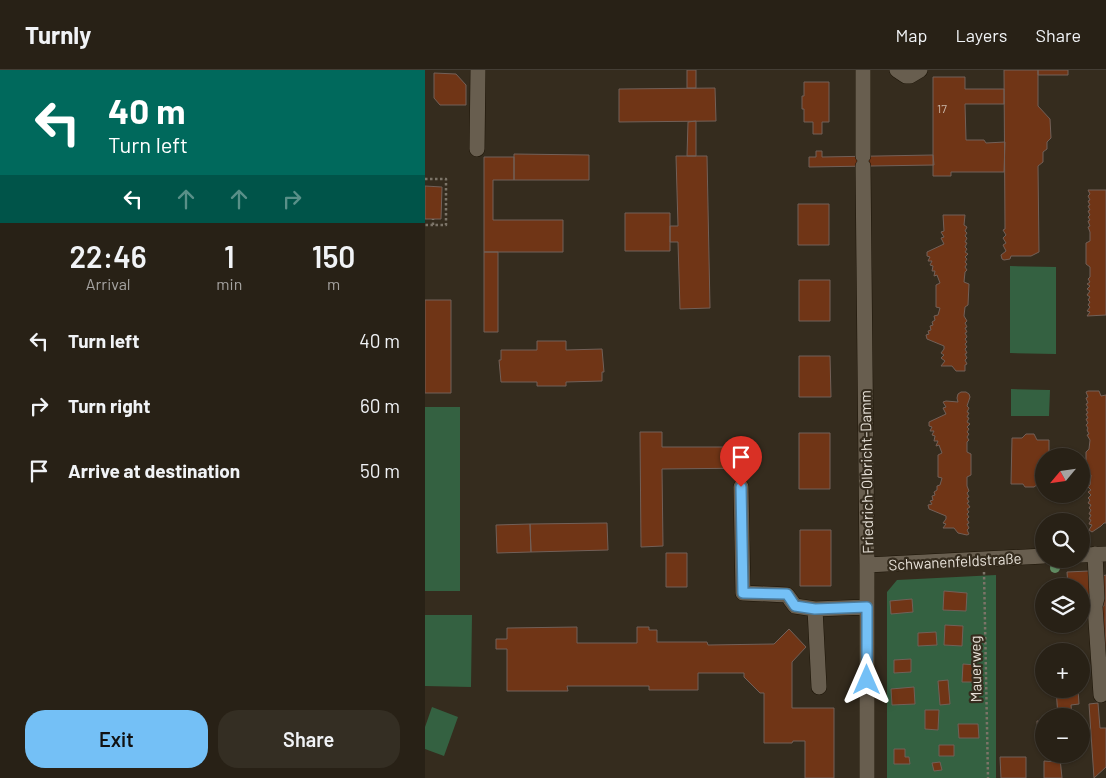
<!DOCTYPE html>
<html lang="en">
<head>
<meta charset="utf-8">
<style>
	:root { --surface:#282116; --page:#342e23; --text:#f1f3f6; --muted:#a5a3a1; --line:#443e35; --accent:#74c0f6 }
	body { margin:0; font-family:Barlow,sans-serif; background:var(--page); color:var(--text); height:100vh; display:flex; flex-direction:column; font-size:19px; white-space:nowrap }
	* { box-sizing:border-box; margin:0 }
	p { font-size:16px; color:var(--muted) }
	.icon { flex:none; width:28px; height:28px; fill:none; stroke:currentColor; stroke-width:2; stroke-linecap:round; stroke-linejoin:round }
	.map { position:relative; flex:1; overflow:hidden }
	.details { display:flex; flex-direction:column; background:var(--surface); width:425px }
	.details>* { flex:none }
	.top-card { background:#00695c; color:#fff; overflow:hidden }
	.needle { width:32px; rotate:241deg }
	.controls { position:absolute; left:610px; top:378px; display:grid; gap:10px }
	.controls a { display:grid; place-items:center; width:55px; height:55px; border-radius:50%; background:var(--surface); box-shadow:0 1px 4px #0004,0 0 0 1px var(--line); font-size:25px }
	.pin { position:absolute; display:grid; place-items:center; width:42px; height:42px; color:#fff; margin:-51px -21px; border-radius:50% 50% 50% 0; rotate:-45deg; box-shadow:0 0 5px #0007 }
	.pin .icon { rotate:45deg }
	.me { position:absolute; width:55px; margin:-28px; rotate:0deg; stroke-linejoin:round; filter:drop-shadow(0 0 4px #0008) }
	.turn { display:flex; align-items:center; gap:18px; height:105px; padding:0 25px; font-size:22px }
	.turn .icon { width:65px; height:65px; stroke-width:2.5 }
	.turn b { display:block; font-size:35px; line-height:42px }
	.lanes { display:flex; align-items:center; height:48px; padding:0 25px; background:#0003; justify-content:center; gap:25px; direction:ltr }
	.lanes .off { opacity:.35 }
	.eta { display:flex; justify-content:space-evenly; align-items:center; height:85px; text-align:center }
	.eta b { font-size:30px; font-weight:600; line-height:35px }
	.primary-button { display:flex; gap:10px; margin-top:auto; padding:10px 25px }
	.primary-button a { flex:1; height:58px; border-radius:20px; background:var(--accent); color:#111; font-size:20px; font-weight:600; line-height:58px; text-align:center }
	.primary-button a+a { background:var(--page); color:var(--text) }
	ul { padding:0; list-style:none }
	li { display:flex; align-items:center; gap:15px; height:65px; padding:0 25px }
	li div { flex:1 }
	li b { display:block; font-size:19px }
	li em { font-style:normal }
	header { display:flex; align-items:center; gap:30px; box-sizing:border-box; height:70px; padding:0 25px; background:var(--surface); border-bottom:1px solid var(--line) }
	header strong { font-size:24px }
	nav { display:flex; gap:28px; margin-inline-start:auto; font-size:18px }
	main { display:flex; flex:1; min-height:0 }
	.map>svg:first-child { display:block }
</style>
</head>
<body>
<header>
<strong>Turnly</strong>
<nav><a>Map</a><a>Layers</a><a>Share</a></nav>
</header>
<main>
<section class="details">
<div class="top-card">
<div class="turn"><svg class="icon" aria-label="left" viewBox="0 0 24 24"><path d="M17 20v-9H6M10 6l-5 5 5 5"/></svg><div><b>40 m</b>Turn left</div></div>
<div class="lanes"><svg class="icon" aria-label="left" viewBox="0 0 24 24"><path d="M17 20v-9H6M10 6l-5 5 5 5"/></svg><svg class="icon off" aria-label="ahead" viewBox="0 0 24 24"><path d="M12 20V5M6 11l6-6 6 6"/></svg><svg class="icon off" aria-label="ahead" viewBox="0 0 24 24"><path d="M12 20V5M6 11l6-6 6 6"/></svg><svg class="icon off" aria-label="right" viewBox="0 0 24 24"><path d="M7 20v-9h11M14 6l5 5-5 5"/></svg></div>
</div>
<div class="eta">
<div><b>22:46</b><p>Arrival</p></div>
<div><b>1</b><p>min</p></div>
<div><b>150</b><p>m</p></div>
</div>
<ul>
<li><svg class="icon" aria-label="left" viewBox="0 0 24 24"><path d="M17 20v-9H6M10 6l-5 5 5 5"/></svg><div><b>Turn left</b></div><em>40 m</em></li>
<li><svg class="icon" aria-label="right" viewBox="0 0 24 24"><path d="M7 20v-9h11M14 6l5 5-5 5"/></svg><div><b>Turn right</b></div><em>60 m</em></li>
<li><svg class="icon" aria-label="arrive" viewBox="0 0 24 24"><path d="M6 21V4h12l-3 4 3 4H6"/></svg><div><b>Arrive at destination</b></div><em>50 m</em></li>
</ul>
<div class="primary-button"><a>Exit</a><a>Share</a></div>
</section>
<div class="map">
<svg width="681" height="708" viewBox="0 0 681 708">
	<rect width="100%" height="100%" fill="#352c1e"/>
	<path fill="#346141" d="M585,196L631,197V284L585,283Z
		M586,319L625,320L624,346H586Z
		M0,337H35V521H0Z
		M571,505V708H462V522L472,510Z
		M0,545H47L46,617L0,616Z
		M7,637L33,647L19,686L0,679V657Z"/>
	<path fill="#703516" stroke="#726058" d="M262,0H271V18H262Z
		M579,0H613V36L625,49L626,68L622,72V79L618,82V92L613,96L614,182L606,186H586L585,189L579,190L577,189L576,185L581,181L578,175L581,173L578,168L581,165L578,160L580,159Z
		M613,0H643V5H613Z
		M9,3L31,4L41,15V35H15L9,28Z
		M508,7H540V19H579V34H540L541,70H559L561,73L580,72L579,102H526V106H508Z
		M379,12H404V52H397V64H388V52H379V39H377V26H379Z
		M290,18L291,51L194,52V19Z
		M271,51V86H262L263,52Z
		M391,81H397V87L508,85L509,95L384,97V87H391Z
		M89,84L164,85V110H89Z
		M251,86H282L285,238L255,239L253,172H245V156H253Z
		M59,87H89V110H68V150H138V182H59Z
		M0,116L17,117L16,149H0Z
		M663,120H681V245L662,246L665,242L662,241L665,237L663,235L665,232L663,230L665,227L662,225L665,221L662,219L665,216L662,214L665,212L663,209L665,207V197L661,194V173L665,171V162L663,157L665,156L663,151L665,150L663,147L665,145L663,141L665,140L663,136L665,135L663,131L665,130L663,126L665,124Z
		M373,134H404V175H373Z
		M200,143H245V181H200Z
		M518,145H540L539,155L542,157L540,161L542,163L540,166L542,168L540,172L542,173L540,177L542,179L540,182L543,184L540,187L542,189L540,192L542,194L540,197L542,200L540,202L539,212L544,214L543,235L540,237L539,246L542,251L540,253L542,257L540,258L542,262L540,263L542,267L540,269L542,272L540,274L542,277L540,279L542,283L540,284L542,288L540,290L542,294L540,295V301H531L527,296H516L520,291L516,288L519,285L516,283L519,279V276L502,269L501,265L504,264L503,261L506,260L505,256L508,255L507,252L510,250L509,246L513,245L515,238L511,237V215L515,213L512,205L509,206L510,201H507L508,196L505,195L507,191H503L505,187L502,186V182L519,174L516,168L519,167L516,162L519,161Z
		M59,182H73V262H59Z
		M374,210H405V251H374Z
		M0,230H26V323H0Z
		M112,271H141V280L177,279L179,302H177V311L141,312V316H112V312H76L74,290H76V280H112Z
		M374,286H405L406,327H374Z
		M663,321H674L676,326L681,325V453H679L676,456L667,462L664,460L667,455L664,454L666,450L664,449L666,445L664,444L666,440L664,438L666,435L663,433L665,430L663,428L666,425L663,422L666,420L663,417L665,415L666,405L661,402V382L664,379L665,370L662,365L664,364L662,360L663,358L661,355L663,353L661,349L663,348L661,344L663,343L661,339L663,338L661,334L663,333L661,328L663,327L661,322Z
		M536,322H541L544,324L545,327L542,336L544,338L542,342L544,343L542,347L544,348L542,352L545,354L542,357L544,359L542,362L544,364L542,367L544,370L542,372V382L546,384V405L542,407V416L544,421L542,423L544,427L542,428L544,432L542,433L545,437L542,439L544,442L542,444L544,447L542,449L544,453L542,454L544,458L542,460L544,464L542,465L533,463L529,458H518L521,454L518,453L521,449V446L504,439L503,435L507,434L505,431L508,430L507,426L510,425L509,422L512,420V416L515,415L517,408L513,407V385L517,383L514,375L511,376L513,371H509L510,366L507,365L509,361H505L507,357L504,356V352L521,344L518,338L521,337L518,332L521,331L533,332L532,328L533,324Z
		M215,362H237V377H329V398L237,399L238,476L216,477Z
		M374,363H405V419H374Z
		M601,364H609L612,370H624V386H619V414H613L609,417H600L598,414H586L587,368H597Z
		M182,453L183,480L106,482L105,454Z
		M105,454L106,482L72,483L71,455Z
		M375,460H406V516H375Z
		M241,483H262V517H241Z
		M664,501L666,527L656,528V516H643L642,502Z
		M681,505V608L676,536H679L677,506Z
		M519,521L542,523L541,541L518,540Z
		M487,529L488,542L466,544L465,531Z
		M520,555L538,556L537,576L519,575Z
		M152,557V573H212V557H224V560H232V572H282L283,575L349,574L364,559L381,577L367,592V638H409V708H380V671H368L367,673H339V623H335L319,607V603H273V620H224V616H142L143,621H82V579H71V569H82V558Z
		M511,562L512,575L493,576V563Z
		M486,589V602L469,603V590Z
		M538,594L551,595L550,612H537Z
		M523,610L525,634L515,635L513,611Z
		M489,617L490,634L467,635L466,619Z
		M631,619H653L654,634L646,635L647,646H633Z
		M673,633L675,658H681V697L669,708L664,634Z
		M500,640H514L513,660L500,659Z
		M612,651H619V678H613Z
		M533,654H553L554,668H534Z
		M514,675H529V686H514Z
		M469,679H480V687H484L485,694H469Z
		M575,687H601V708H576Z
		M631,688H635L637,708H619V691L632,692Z
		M515,692L517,700L509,701L507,693Z"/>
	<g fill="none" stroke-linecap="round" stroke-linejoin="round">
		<g stroke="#1c1407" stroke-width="16">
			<path id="minor" d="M438,0V86
				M472,0L481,6H485L495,0
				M52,79L53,0
				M438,96L442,495V708
				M316,417L318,523L362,525L370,536L390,539L442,537
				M670,484L672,528L670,536L676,625
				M656,485L681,484
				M442,495L619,486
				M390,539L394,617"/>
		</g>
		<path stroke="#7c7468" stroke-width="2.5" stroke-dasharray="2.5 2.5" stroke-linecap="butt" d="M0,109H21V155H0
			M8,155V149
			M559,502L563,708"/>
		<use href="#minor" stroke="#685e4f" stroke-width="15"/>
	</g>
	<circle fill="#628e64" cx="630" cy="498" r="5"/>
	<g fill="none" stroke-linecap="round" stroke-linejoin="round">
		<g stroke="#4b7da0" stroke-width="12">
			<path id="route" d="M316,417L318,523L362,524L370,536L390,539L442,537V610"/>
		</g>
		<use href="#route" stroke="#74c0f6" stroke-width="9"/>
	</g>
	<g text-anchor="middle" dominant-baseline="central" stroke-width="4.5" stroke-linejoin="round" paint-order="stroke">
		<g font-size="12" fill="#c9b6a8">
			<text x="517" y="38">17</text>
		</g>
		<g font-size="15" fill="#e7e1d8" stroke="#352c1e">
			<text transform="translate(441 402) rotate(-91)">Friedrich-Olbricht-Damm</text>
			<text transform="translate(530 491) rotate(-3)">Schwanenfeldstraße</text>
			<text transform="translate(550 599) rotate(-91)">Mauerweg</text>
		</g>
	</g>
</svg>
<div class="controls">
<a><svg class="needle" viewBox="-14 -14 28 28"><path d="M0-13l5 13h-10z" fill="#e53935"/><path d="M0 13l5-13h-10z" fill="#a5a3a1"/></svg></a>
<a><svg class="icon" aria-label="search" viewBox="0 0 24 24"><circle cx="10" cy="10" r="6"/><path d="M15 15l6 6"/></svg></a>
<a><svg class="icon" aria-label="layers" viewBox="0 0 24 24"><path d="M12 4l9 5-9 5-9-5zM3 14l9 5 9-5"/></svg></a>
<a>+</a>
<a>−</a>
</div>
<div class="pin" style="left:316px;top:417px;background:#d93025"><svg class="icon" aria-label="arrive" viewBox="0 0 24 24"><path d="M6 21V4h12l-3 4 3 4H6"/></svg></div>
<svg class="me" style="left:442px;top:610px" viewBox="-20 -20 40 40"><path d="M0-17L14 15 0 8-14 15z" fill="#74c0f6" stroke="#fff" stroke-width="4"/></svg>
</div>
</main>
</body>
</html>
